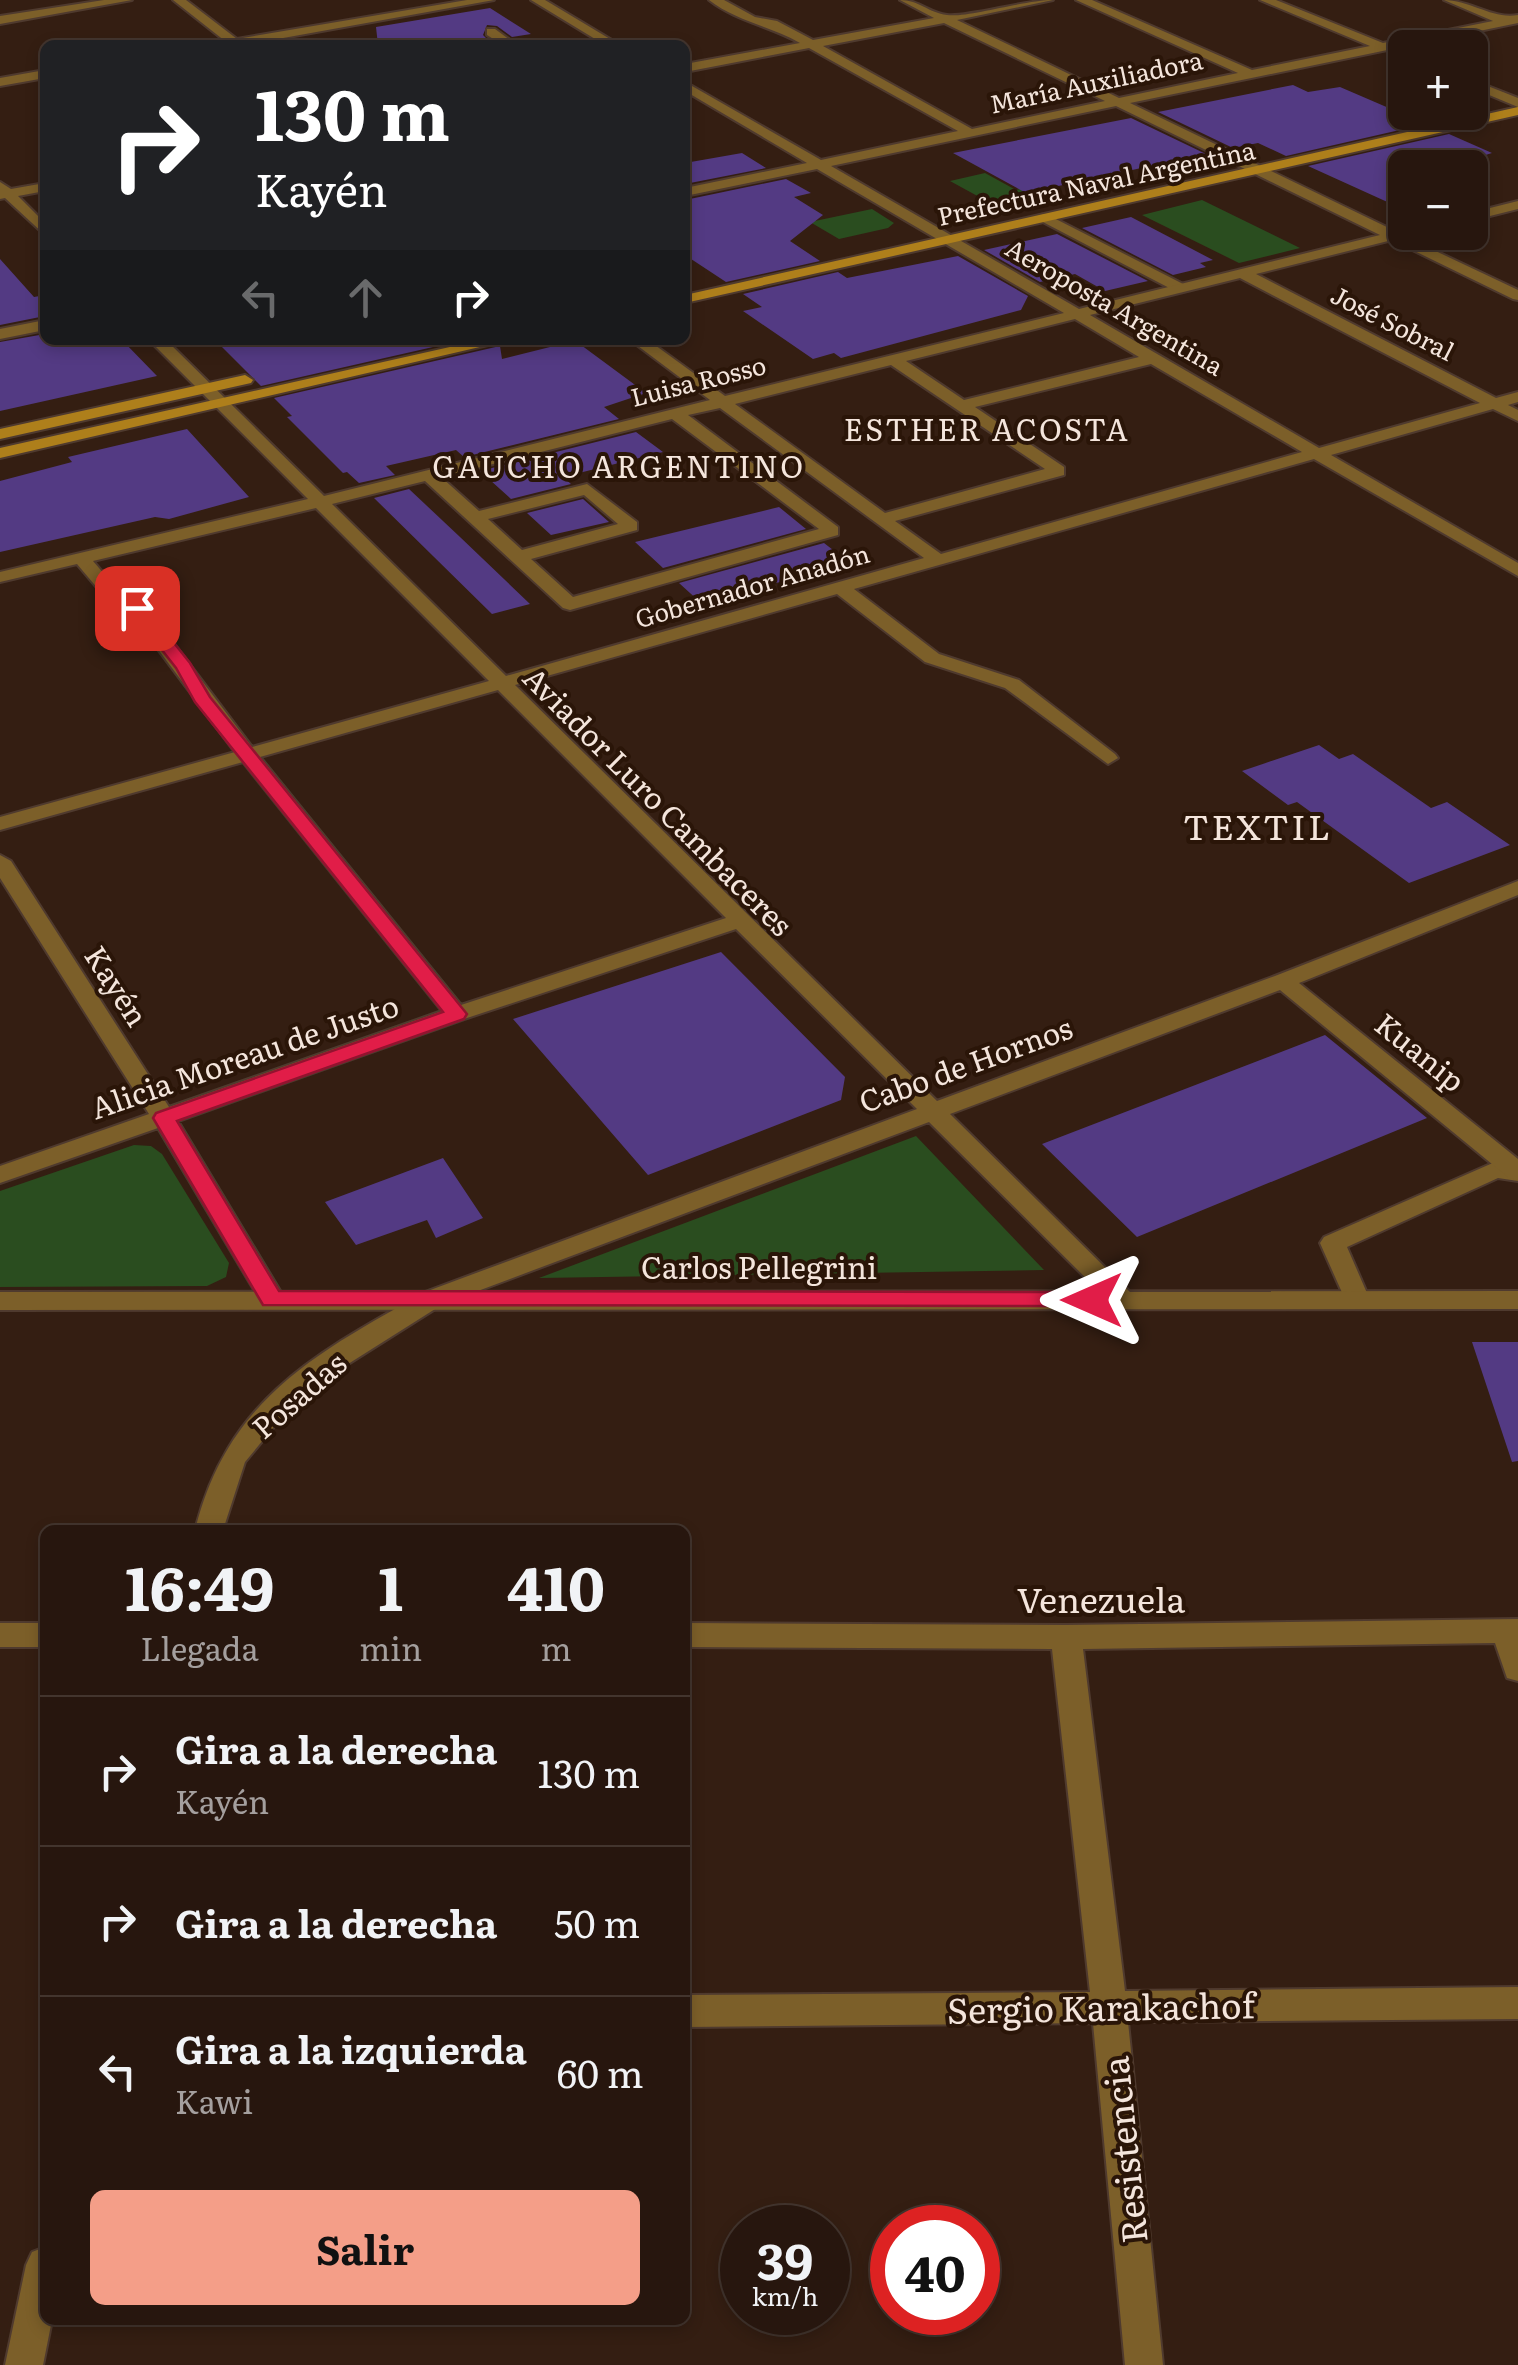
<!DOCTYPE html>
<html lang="es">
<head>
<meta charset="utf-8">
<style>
	:root { --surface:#27160e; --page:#33231c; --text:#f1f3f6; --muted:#a49f9e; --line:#43352e; --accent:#f49e88 }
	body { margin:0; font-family:Literata,serif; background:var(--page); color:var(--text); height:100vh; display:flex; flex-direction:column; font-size:38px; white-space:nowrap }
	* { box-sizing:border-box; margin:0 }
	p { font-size:32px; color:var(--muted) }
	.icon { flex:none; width:55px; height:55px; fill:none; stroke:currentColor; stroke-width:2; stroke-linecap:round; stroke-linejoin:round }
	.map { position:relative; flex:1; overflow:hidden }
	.sheet { position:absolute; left:40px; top:1525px; width:650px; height:800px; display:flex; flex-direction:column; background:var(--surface); border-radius:15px; box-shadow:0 5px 15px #0003,0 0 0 2px var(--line) }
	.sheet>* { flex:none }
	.hud { position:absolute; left:40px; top:40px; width:650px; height:305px; border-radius:15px; box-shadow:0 5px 15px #0003,0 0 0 2px var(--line); background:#202124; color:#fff; overflow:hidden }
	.tools { position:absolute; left:1388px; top:30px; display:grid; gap:20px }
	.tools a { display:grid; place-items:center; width:100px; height:100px; border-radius:15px; background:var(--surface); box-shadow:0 5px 15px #0003,0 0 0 2px var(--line); font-size:50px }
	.speed { position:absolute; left:720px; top:2205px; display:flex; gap:20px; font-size:50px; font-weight:700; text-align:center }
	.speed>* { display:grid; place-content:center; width:130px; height:130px; border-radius:50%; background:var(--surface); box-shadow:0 5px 15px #0003,0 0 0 2px var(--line); line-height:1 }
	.speed small { font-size:25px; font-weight:400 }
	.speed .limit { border:15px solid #d22; background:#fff; color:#111 }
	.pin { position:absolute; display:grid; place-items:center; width:85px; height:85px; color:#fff; margin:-42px; border-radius:20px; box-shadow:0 5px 15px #0006 }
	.me { position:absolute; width:110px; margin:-55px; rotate:270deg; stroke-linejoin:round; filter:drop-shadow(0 0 8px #0008) }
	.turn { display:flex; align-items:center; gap:35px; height:210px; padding:0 50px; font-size:45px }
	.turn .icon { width:130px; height:130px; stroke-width:2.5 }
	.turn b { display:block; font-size:70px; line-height:85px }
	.lanes { display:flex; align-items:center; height:95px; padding:0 50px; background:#0003; justify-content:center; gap:50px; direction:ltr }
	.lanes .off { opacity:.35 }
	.eta { display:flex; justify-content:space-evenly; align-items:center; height:170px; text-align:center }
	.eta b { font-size:60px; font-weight:700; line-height:70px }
	.button { display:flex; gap:20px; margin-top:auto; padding:20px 50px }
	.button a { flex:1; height:115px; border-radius:15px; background:var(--accent); color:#111; font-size:40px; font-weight:700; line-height:115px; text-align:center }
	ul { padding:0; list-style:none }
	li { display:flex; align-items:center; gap:30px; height:150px; padding:0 50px; border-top:2px solid var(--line) }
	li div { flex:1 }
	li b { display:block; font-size:38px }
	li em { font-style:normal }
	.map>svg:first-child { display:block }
</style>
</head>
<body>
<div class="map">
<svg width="1518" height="2365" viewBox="0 0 1518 2365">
	<rect width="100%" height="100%" fill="#341e12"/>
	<path fill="#2a4d1f" d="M985,173L1016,190L1034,186L1050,195L992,204L950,181Z
		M1202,200L1300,248L1239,263L1142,215Z
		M872,209L894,223L888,228L839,239L810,222Z
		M916,1136L1044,1270L539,1278Z
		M134,1145L151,1146L162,1154L229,1263L226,1277L207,1286L0,1287V1191Z"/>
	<path fill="#533a83" d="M490,8L531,34L512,37L497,26L487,25L483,35L489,41L466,45H378L376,27Z
		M1293,85L1308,92L1340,87L1426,124L1286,156L1258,143L1233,148L1158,112Z
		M1131,118L1206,154L1026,193L953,153Z
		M1449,134L1492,153L1466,161L1484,169L1470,172V168H1405V210L1308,166Z
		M742,153L766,168L685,184V163Z
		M786,179L811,193L794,197L823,215L790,241L820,261L726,282L685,255V200Z
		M1131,217L1213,260L1200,263L1206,267L1173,275L1082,228Z
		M1057,234L1148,281L1105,291L1075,274L1040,282L984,250Z
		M958,256L1028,296L1021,310L841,358L834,353L813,359L743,311L762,307L743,294L838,272L847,278Z
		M0,259L34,297L45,295V316L0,325Z
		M45,334V340H122L157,376L0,411V342Z
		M215,340H464L261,386Z
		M566,343L572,347L581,345L646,393L604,407L619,419L464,457L456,450L386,466L395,475L359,483L347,472L343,473L287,417L292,416L274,398L500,346L502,359Z
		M187,429L249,497L169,519L155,517L0,552V481L72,462L68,457Z
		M636,432L663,452L563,477L571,484L511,499L480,471Z
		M409,489L460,537L530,604L492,614L374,498Z
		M583,499L609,522L551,535L527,513Z
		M779,507L806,529L663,568L635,542Z
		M824,543L846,560L822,567L825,570L701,603L679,583Z
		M1319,745L1339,759L1353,754L1431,808L1447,802L1510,845L1409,883L1297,802L1288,805L1242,771Z
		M721,952L845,1077L841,1100L648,1175L513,1019Z
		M1325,1035L1427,1118L1137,1237L1042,1144Z
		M443,1158L483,1218L436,1238L427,1220L356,1245L325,1202Z
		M1472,1342H1518V1461L1512,1462Z"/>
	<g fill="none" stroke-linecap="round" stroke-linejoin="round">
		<g stroke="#4f3a2e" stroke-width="4">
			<path id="service" d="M1046,214L1187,286L1189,289L1177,292L1041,221V215Z
				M1495,1162L1518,1165V1181L1498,1178L1347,1247L1370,1300L1366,1306H1348L1320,1243L1324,1237Z"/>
		</g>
		<g stroke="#4f3a2e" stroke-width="4">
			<path id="minor" d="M104,0H132L0,24V16Z
				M173,0H186L237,39L467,0H494L244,45H215L225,41Z
				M531,0H545L620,45H605Z
				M709,0H724L755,17L777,21L813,40L934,18L900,0C919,0 929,13 947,15C967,18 1024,0 1053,0L957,20L1119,98L1238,73L1076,0H1092L1252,70L1370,46L1260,0H1276L1383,43L1493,21L1444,0C1470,0 1494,20 1518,15V23L1130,103L1395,231L1405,228V232H1415L1406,237L1518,290V300L1513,299L1392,240L1256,274L1496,398L1518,392V402L1508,405L1518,410V421L1493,409L1331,455L1518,563V576L1314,459L854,589L939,654L1019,680L1115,754L1118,758L1108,764L1005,688L925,662L837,594L515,685L937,1101L1275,976L1518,881V895L1299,983L1518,1159V1180L1509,1178L1280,990L950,1114L1132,1294L1136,1300L1132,1306H1114L929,1122L443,1304L337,1371L287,1411L245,1462L223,1530H195C228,1399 315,1354 425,1292L917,1109L736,929L464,1019L178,1121L285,1299L281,1305H263L158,1128L0,1183V1166L149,1114L0,878V855L11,861L169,1107L442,1011L243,762L0,830V817L235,752L130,612L99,590L77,564L0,582V572L308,499L149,340H166L324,496L710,400L630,340H648L725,396L1064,313L817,169L685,196V188L807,163L685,91V82L821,160L958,131L809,48L685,72V64L800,43C770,26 736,21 709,0ZM944,23L1105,101L972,129L823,46ZM1116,106L1380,235L1079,309L831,166ZM1240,278L1480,403L1319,448L1090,315ZM1075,319L1139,357L964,400L906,361ZM1151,364L1302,452L941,554L895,521L1064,475V467L975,407ZM891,365L1045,469L885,513L735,404ZM720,408L924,558L506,676L332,504L425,481L563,608L570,610L838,535V527L688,415ZM672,419L819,529L573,597L531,559L637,530V522L587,484L479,511L441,477ZM584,495L618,524L522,550L488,519ZM316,508L489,681L252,747L144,604L111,582L93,561ZM498,690L726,918L461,1005L260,757Z
				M487,29H495L517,45H503L487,35Z
				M45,70V78L0,86V78Z
				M1470,79L1518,98V107L1470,87Z
				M0,182L11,189L45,183V191L18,196L45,223V235L5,198L0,199Z
				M1518,201V209L1470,221V213Z
				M45,320V330L0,339V329Z
				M1518,1619V1681L1507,1678L1495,1643L1083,1649L1125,1991L1518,1987V2019L1128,2022L1163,2365H1125L1093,2023L685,2027V1995L1090,1992L1052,1649L685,1647V1623L1066,1625Z
				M0,1623H45V1647H0Z
				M45,2247V2320H52L43,2365H5L26,2265L32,2252Z"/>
		</g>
		<g stroke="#4f3a2e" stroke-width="4">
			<path id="tertiary" d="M1518,1291V1309L0,1310V1292Z"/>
		</g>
		<g stroke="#4f3a2e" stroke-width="4">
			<path id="secondary" d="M1518,107V115L685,303V295Z
				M481,340H510L0,458V448Z
				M245,375L253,380L251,383L0,439V429Z"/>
		</g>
		<use href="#service" fill="#7c5f29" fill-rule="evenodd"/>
		<use href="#minor" fill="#7c5f29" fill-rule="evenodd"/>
		<use href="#tertiary" fill="#7c5f29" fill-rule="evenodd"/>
		<use href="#secondary" fill="#ae7f1b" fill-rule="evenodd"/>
	</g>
	<path fill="#e11d48" stroke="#92132f" stroke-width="2.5" d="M137,603L143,604L190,663L210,697L467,1014L464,1019L177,1121L279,1291L1092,1292L1104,1300L1100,1306L263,1305L153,1118L156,1113L443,1012L195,702L176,668L129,608Z"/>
	<g text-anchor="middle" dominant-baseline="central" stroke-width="8" stroke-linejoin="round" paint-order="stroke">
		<g font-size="25" fill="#f4e5dc" stroke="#2a1508">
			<text transform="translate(1096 81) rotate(-12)">María Auxiliadora</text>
			<text transform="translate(1096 182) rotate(-12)">Prefectura Naval Argentina</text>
			<text transform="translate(1115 306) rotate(30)">Aeroposta Argentina</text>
			<text transform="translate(1393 322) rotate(27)">José Sobral</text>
			<text transform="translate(698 380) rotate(-14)">Luisa Rosso</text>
			<text transform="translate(752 585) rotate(-16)">Gobernador Anadón</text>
		</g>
		<g font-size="30" letter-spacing="2.5" fill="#f4e5dc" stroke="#2a1508">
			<text x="987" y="428">ESTHER ACOSTA</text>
			<text x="619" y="465">GAUCHO ARGENTINO</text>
		</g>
		<g font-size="30" fill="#f4e5dc" stroke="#2a1508">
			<text transform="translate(659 800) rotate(45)">Aviador Luro Cambaceres</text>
			<text transform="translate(118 985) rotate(57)">Kayén</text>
			<text transform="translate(1421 1051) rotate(39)">Kuanip</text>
			<text transform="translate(244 1055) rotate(-19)">Alicia Moreau de Justo</text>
			<text transform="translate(965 1063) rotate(-20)">Cabo de Hornos</text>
			<text x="759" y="1266">Carlos Pellegrini</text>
			<text transform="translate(298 1394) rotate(-41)">Posadas</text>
		</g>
		<g font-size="35" letter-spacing="2.5" fill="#f4e5dc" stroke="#2a1508">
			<text x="1258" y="825">TEXTIL</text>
		</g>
		<g font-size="35" fill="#f4e5dc" stroke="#2a1508">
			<text x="1101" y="1598">Venezuela</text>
			<text transform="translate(1101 2006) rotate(-1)">Sergio Karakachof</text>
			<text transform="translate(1123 2150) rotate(-96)">Resistencia</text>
		</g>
	</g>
</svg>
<div class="tools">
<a>+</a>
<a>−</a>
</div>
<div class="speed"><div>39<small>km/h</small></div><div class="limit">40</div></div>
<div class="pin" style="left:137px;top:608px;background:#d93025"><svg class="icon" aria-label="arrive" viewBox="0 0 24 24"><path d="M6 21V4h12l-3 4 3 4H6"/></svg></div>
<svg class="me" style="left:1092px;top:1300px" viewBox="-20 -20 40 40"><path d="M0-17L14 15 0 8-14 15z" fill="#e11d48" stroke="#fff" stroke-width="4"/></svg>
<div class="hud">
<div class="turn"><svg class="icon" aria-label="right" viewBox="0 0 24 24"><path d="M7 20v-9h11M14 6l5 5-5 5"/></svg><div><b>130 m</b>Kayén</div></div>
<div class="lanes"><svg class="icon off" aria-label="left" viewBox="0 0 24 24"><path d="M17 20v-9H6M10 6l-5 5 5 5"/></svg><svg class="icon off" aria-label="ahead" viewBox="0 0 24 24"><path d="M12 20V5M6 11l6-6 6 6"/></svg><svg class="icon" aria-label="right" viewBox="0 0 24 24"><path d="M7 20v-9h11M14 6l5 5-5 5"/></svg></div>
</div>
<section class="sheet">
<div class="eta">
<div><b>16:49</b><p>Llegada</p></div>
<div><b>1</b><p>min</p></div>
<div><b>410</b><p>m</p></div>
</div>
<ul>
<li><svg class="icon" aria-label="right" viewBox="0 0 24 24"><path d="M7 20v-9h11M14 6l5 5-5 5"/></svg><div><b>Gira a la derecha</b><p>Kayén</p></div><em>130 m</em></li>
<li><svg class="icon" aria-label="right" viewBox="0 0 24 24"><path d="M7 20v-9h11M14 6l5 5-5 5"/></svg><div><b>Gira a la derecha</b></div><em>50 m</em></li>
<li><svg class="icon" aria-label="left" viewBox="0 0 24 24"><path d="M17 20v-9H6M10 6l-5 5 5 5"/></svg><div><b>Gira a la izquierda</b><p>Kawi</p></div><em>60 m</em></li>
</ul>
<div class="button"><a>Salir</a></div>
</section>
</div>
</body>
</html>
